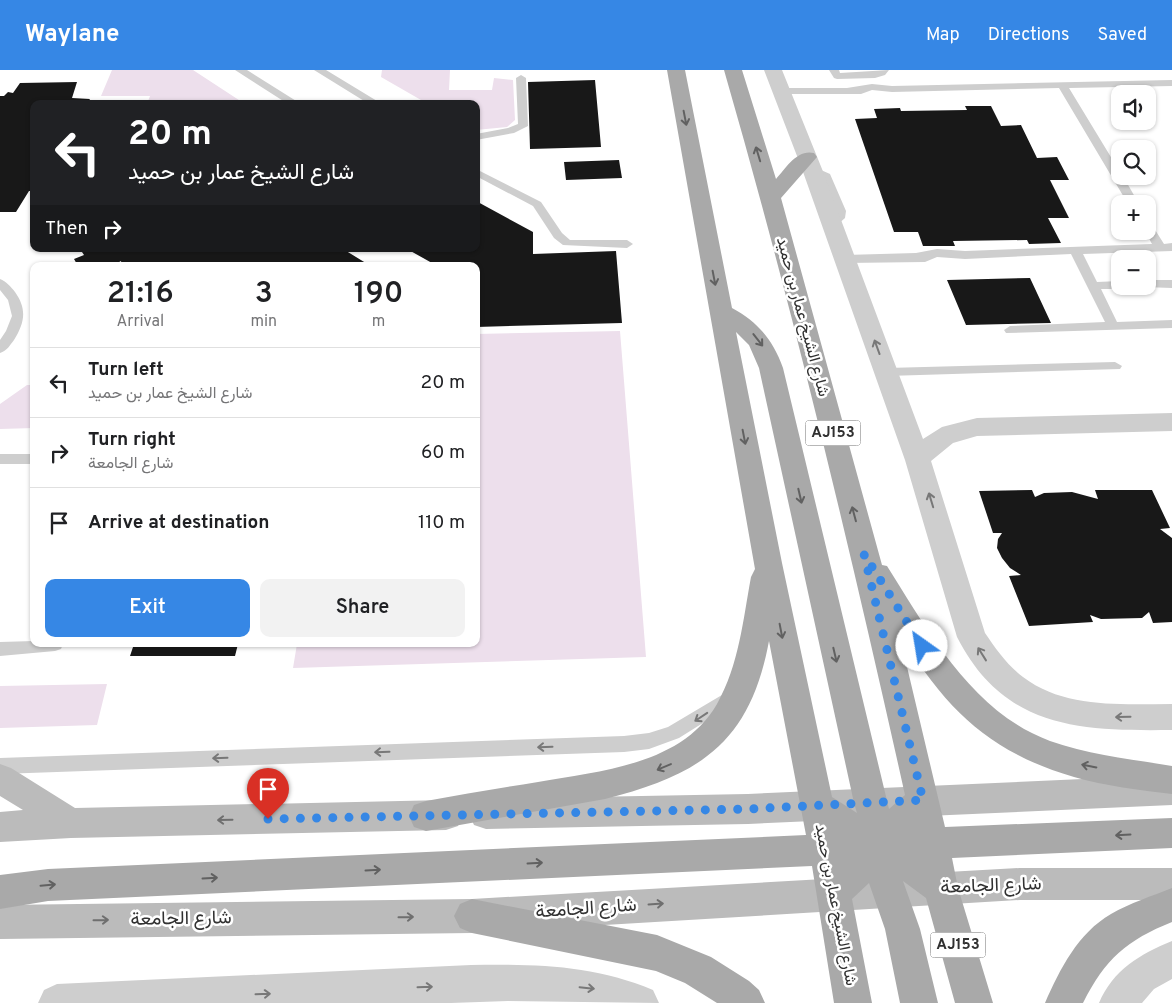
<!DOCTYPE html>
<html lang="en">
<head>
<meta charset="utf-8">
<style>
	:root { --surface:#fff; --page:#f2f2f2; --text:#202124; --muted:#757577; --line:#e0e0e0; --accent:#3687e5 }
	body { margin:0; font-family:Overpass,Vazirmatn,sans-serif; background:var(--page); color:var(--text); height:100vh; display:flex; flex-direction:column; font-size:19px; white-space:nowrap }
	* { box-sizing:border-box; margin:0 }
	p { font-size:16px; color:var(--muted) }
	.icon { flex:none; width:28px; height:28px; fill:none; stroke:currentColor; stroke-width:2; stroke-linecap:round; stroke-linejoin:round }
	.map { position:relative; flex:1; overflow:hidden }
	.side { position:absolute; left:30px; top:192px; width:450px; height:385px; display:flex; flex-direction:column; background:var(--surface); border-radius:10px; box-shadow:0 1px 4px #0004 }
	.side>* { flex:none }
	.guide { position:absolute; left:30px; top:30px; width:450px; height:152px; border-radius:10px; box-shadow:0 1px 4px #0004; background:#202124; color:#fff; overflow:hidden }
	.buttons { position:absolute; left:1111px; top:15px; display:grid; gap:10px }
	.buttons a { display:grid; place-items:center; width:45px; height:45px; border-radius:10px; background:var(--surface); box-shadow:0 1px 4px #0004; font-size:25px }
	.pin { position:absolute; display:grid; place-items:center; width:42px; height:42px; color:#fff; margin:-51px -21px; border-radius:50% 50% 50% 0; rotate:-45deg; box-shadow:0 0 5px #0007 }
	.pin .icon { rotate:45deg }
	.me { position:absolute; width:55px; margin:-28px; rotate:328deg; stroke-linejoin:round; filter:drop-shadow(0 0 4px #0008) }
	.turn { display:flex; align-items:center; gap:18px; height:105px; padding:0 15px; font-size:22px }
	.turn .icon { width:65px; height:65px; stroke-width:2.5 }
	.turn b { display:block; font-size:35px; line-height:42px }
	.then { display:flex; align-items:center; height:48px; padding:0 15px; background:#0003; gap:10px; font-size:19px }
	.eta { display:flex; justify-content:space-evenly; align-items:center; height:85px; text-align:center }
	.eta b { font-size:30px; font-weight:600; line-height:35px }
	.primary-button { display:flex; gap:10px; margin-top:auto; padding:10px 15px }
	.primary-button a { flex:1; height:58px; border-radius:10px; background:var(--accent); color:#fff; font-size:20px; font-weight:600; line-height:58px; text-align:center }
	.primary-button a+a { background:var(--page); color:var(--text) }
	ul { padding:0; list-style:none }
	li { display:flex; align-items:center; gap:15px; height:70px; padding:0 15px; border-top:1px solid var(--line) }
	li div { flex:1 }
	li b { display:block; font-size:19px }
	li em { font-style:normal }
	header { display:flex; align-items:center; gap:30px; box-sizing:border-box; height:70px; padding:0 25px; background:var(--accent); color:#fff }
	header strong { font-size:24px }
	nav { display:flex; gap:28px; margin-inline-start:auto; font-size:18px }
	.map>svg:first-child { display:block }
</style>
</head>
<body>
<header>
<strong>Waylane</strong>
<nav><a>Map</a><a>Directions</a><a>Saved</a></nav>
</header>
<div class="map">
<svg width="1172" height="933" viewBox="0 0 1172 933">
	<rect width="100%" height="100%" fill="#fff"/>
	<path fill="#eddfec" d="M112,0H193L245,34H147L150,26H101Z
		M382,0H450L449,20H492L494,8L513,10L515,50L507,57L476,60V34H428L381,7Z
		M620,261L646,587L293,598L297,574H476V264Z
		M27,315H34V358L0,359V334Z
		M107,614L97,655L0,658V616Z"/>
	<path fill="#181818" d="M595,10L601,77L530,79L528,12Z
		M77,12L72,28L90,29L87,34H34V121H29L16,142H0V26H4L8,22L13,23L20,13Z
		M965,36H991L1001,56L1021,55L1037,88L1057,87L1069,110H1050L1069,148H1048L1061,173L1029,174L1027,170L953,171L955,176H923L918,162H894L855,49L877,48L874,39L900,38L901,41L967,40Z
		M619,90L622,108L566,110L564,92Z
		M476,131L533,162V184L616,181L622,253L476,257V196H425L432,193L407,179H476Z
		M80,179H343L369,195L122,196L121,191L114,195L115,196H78L74,189L84,185Z
		M1030,208L1051,253L966,255L947,210Z
		M1032,420L1035,427L1044,423L1072,422L1098,429L1095,420H1152L1170,458L1160,459L1172,468V552L1153,553L1149,542L1142,548L1101,549L1090,545L1093,552L1029,556L1009,506L1021,505L1010,498L1002,488L997,478L998,469L1002,463H993L979,421Z
		M134,574H238L235,586H130Z"/>
	<g fill="none" stroke-linecap="round" stroke-linejoin="round">
		<path fill="#cecece" fill-rule="evenodd" d="M235,0H247L301,34H288Z
			M314,0H326L382,34H369Z
			M829,0H839L840,3L889,0L885,5L875,8L837,9L834,8Z
			M521,5L526,8L528,56L514,63L476,70V64L508,58L518,54L516,8Z
			M1172,10V16L1069,18L1120,102V106H1123L1139,134H1128L1059,18L892,22L872,20L861,24H780L775,21L780,18H847L872,14L892,16Z
			M812,96L830,104L846,141L845,148L836,156H828L826,154L833,147L834,141L821,108L807,99Z
			M476,99L541,132L562,163L570,170H627L633,174L627,178L563,175L554,168L533,136L476,106Z
			M1148,154L1152,155L1164,174L1172,173V181L1083,184L1097,212L1120,211V216H1125L1120,219H1101L1117,252L1172,250V258L1006,263L1004,260L1010,256L1105,252L1071,184L965,189L937,187L925,192L845,193L839,189L845,185L916,183L937,179L965,181L1152,174L1145,161H1148Z
			M0,209C6,211 11,217 15,222C27,239 25,252 14,270C10,275 7,281 0,283V270L6,261L12,246L8,230L0,220Z
			M1148,210H1172V218L1144,217L1148,216Z
			M1115,292L1122,296L1120,299L887,306L882,305L880,302L882,299L887,298Z
			M0,384H34V394H0Z
			M34,571V574H63L61,579L55,581L0,586V572Z
			M732,619L738,621L740,626L738,631L679,668L649,679L624,682L0,704V688L624,666L649,663L668,657Z"/>
		<path fill="#cecece" fill-rule="evenodd" d="M764,0H782L822,99L923,369L942,357L977,348L1172,343V361L977,366L953,373L931,391L985,563C996,579 1007,595 1023,607C1065,639 1122,634 1172,634V660C1080,661 1004,659 957,567L905,390L802,99Z
			M1172,871V909L1154,919L1142,933H1099C1113,900 1140,884 1172,871Z
			M471,895C536,894 593,895 653,920L659,933L508,931L451,933H38L44,920L57,914Z"/>
		<path fill="#bbb" fill-rule="evenodd" d="M0,694L11,698L75,738L446,730L458,734L463,745L458,756L446,760L71,768L0,772V742L23,740L0,726Z
			M1172,705V735L748,754L486,759L474,755L469,744L474,733L486,729L748,724Z
			M1020,798H1172V830H1020L472,863L0,869V835L472,829Z"/>
		<path fill="#a9a9a9" fill-rule="evenodd" d="M667,0H685L732,238C758,252 773,270 783,298L889,739L905,725C851,482 793,239 724,0H742L776,109C786,98 797,79 814,83L817,87L781,128L882,495L887,496C928,561 973,643 1050,671C1089,685 1131,689 1172,696V724C1139,720 1106,716 1074,707C988,682 945,638 899,563L945,757L1172,748V778L952,788L958,818L993,933H955L926,828L903,811L920,859L938,933H900L885,859L869,813L852,829L872,933H834L812,796L48,831L0,839V805L48,799L806,765L769,571C750,673 700,705 605,729L426,761L414,757L409,746L414,735L426,731C463,724 501,718 538,712C600,701 682,695 717,634C739,595 743,550 751,507L755,499ZM736,262L749,275L759,298L854,733L857,743L832,727L782,493Z
			M1172,818V852C1127,870 1105,889 1083,933H1045C1060,899 1078,863 1111,844C1130,833 1152,826 1172,818Z
			M472,829L657,865L711,887L749,911L759,920L765,933H717L685,913L656,901L472,863L460,858L454,846L460,834Z"/>
	</g>
	<defs><path id="oneway-shaft" d="M-6 0H5M1.5-3L5.5 0L1.5 3" fill="none" stroke-width="1.6" stroke-linecap="round" stroke-linejoin="round" transform="scale(1.25)"/></defs>
	<g stroke="#616161">
		<use href="#oneway-shaft" transform="translate(685 48) rotate(79)"/>
		<use href="#oneway-shaft" transform="translate(758 84) rotate(-107)"/>
		<use href="#oneway-shaft" transform="translate(714 208) rotate(79)"/>
		<use href="#oneway-shaft" transform="translate(758 270) rotate(52)"/>
		<use href="#oneway-shaft" transform="translate(744 367) rotate(79)"/>
		<use href="#oneway-shaft" transform="translate(800 426) rotate(77)"/>
		<use href="#oneway-shaft" transform="translate(854 444) rotate(-105)"/>
		<use href="#oneway-shaft" transform="translate(781 561) rotate(79)"/>
		<use href="#oneway-shaft" transform="translate(835 585) rotate(77)"/>
		<use href="#oneway-shaft" transform="translate(1089 696) rotate(-169)"/>
		<use href="#oneway-shaft" transform="translate(664 697) rotate(157)"/>
		<use href="#oneway-shaft" transform="translate(1123 765) rotate(177)"/>
		<use href="#oneway-shaft" transform="translate(535 793) rotate(-3)"/>
		<use href="#oneway-shaft" transform="translate(373 800) rotate(-3)"/>
		<use href="#oneway-shaft" transform="translate(210 808) rotate(-3)"/>
		<use href="#oneway-shaft" transform="translate(48 815) rotate(-5)"/>
	</g>
	<g stroke="#787878">
		<use href="#oneway-shaft" transform="translate(877 277) rotate(-110)"/>
		<use href="#oneway-shaft" transform="translate(931 430) rotate(-107)"/>
		<use href="#oneway-shaft" transform="translate(982 584) rotate(-122)"/>
		<use href="#oneway-shaft" transform="translate(701 647) rotate(146)"/>
		<use href="#oneway-shaft" transform="translate(1123 647) rotate(179)"/>
		<use href="#oneway-shaft" transform="translate(545 677) rotate(178)"/>
		<use href="#oneway-shaft" transform="translate(382 682) rotate(178)"/>
		<use href="#oneway-shaft" transform="translate(220 688) rotate(178)"/>
		<use href="#oneway-shaft" transform="translate(425 917) rotate(-2)"/>
		<use href="#oneway-shaft" transform="translate(587 918) rotate(6)"/>
		<use href="#oneway-shaft" transform="translate(263 924) rotate(-2)"/>
	</g>
	<g stroke="#6f6f6f">
		<use href="#oneway-shaft" transform="translate(225 750) rotate(179)"/>
		<use href="#oneway-shaft" transform="translate(656 834) rotate(-4)"/>
		<use href="#oneway-shaft" transform="translate(406 847) rotate(-1)"/>
		<use href="#oneway-shaft" transform="translate(101 850) rotate(-1)"/>
	</g>
	<g fill="none" stroke-linecap="round" stroke-linejoin="round">
		<path stroke="#3687e5" stroke-width="9" stroke-dasharray="0 16.2" d="M268,749L748,739L923,730L864,484L922,576"/>
	</g>
	<g text-anchor="middle" dominant-baseline="central" stroke-width="5" stroke-linejoin="round" paint-order="stroke">
		<g fill="#fff" stroke="#6f6f6f" stroke-width="1">
			<rect x="805.5" y="350.5" width="55" height="25" rx="4"/>
			<rect x="930.5" y="862.5" width="55" height="25" rx="4"/>
		</g>
		<g font-size="15" font-weight="bold" fill="#313131">
			<text x="833" y="363">AJ153</text>
			<text x="958" y="875">AJ153</text>
		</g>
		<g font-size="16" fill="#313131" stroke="#fff">
			<text transform="translate(802 247) rotate(75)">شارع الشيخ عمار بن حميد</text>
			<text transform="translate(835 835) rotate(79)">شارع الشيخ عمار بن حميد</text>
		</g>
		<g font-size="19" fill="#313131" stroke="#fff">
			<text transform="translate(991 816) rotate(-2)">شارع الجامعة</text>
			<text transform="translate(586 839) rotate(-4)">شارع الجامعة</text>
			<text transform="translate(181 849) rotate(-1)">شارع الجامعة</text>
		</g>
	</g>
</svg>
<div class="buttons">
<a><svg class="icon" aria-label="sound" viewBox="0 0 24 24"><path d="M4 9h4l5-4v14l-5-4H4zM17 9q2 3 0 6"/></svg></a>
<a><svg class="icon" aria-label="search" viewBox="0 0 24 24"><circle cx="10" cy="10" r="6"/><path d="M15 15l6 6"/></svg></a>
<a>+</a>
<a>−</a>
</div>
<div class="pin" style="left:268px;top:749px;background:#d93025"><svg class="icon" aria-label="arrive" viewBox="0 0 24 24"><path d="M6 21V4h12l-3 4 3 4H6"/></svg></div>
<svg class="me" style="left:922px;top:576px" viewBox="-20 -20 40 40"><circle r="19" fill="#fff"/><path d="M0-13L10 11 0 6-10 11z" fill="#3687e5"/></svg>
<div class="guide">
<div class="turn"><svg class="icon" aria-label="left" viewBox="0 0 24 24"><path d="M17 20v-9H6M10 6l-5 5 5 5"/></svg><div><b>20 m</b>شارع الشيخ عمار بن حميد</div></div>
<div class="then">Then<svg class="icon" aria-label="right" viewBox="0 0 24 24"><path d="M7 20v-9h11M14 6l5 5-5 5"/></svg></div>
</div>
<section class="side">
<div class="eta">
<div><b>21:16</b><p>Arrival</p></div>
<div><b>3</b><p>min</p></div>
<div><b>190</b><p>m</p></div>
</div>
<ul>
<li><svg class="icon" aria-label="left" viewBox="0 0 24 24"><path d="M17 20v-9H6M10 6l-5 5 5 5"/></svg><div><b>Turn left</b><p>شارع الشيخ عمار بن حميد</p></div><em>20 m</em></li>
<li><svg class="icon" aria-label="right" viewBox="0 0 24 24"><path d="M7 20v-9h11M14 6l5 5-5 5"/></svg><div><b>Turn right</b><p>شارع الجامعة</p></div><em>60 m</em></li>
<li><svg class="icon" aria-label="arrive" viewBox="0 0 24 24"><path d="M6 21V4h12l-3 4 3 4H6"/></svg><div><b>Arrive at destination</b></div><em>110 m</em></li>
</ul>
<div class="primary-button"><a>Exit</a><a>Share</a></div>
</section>
</div>
</body>
</html>
